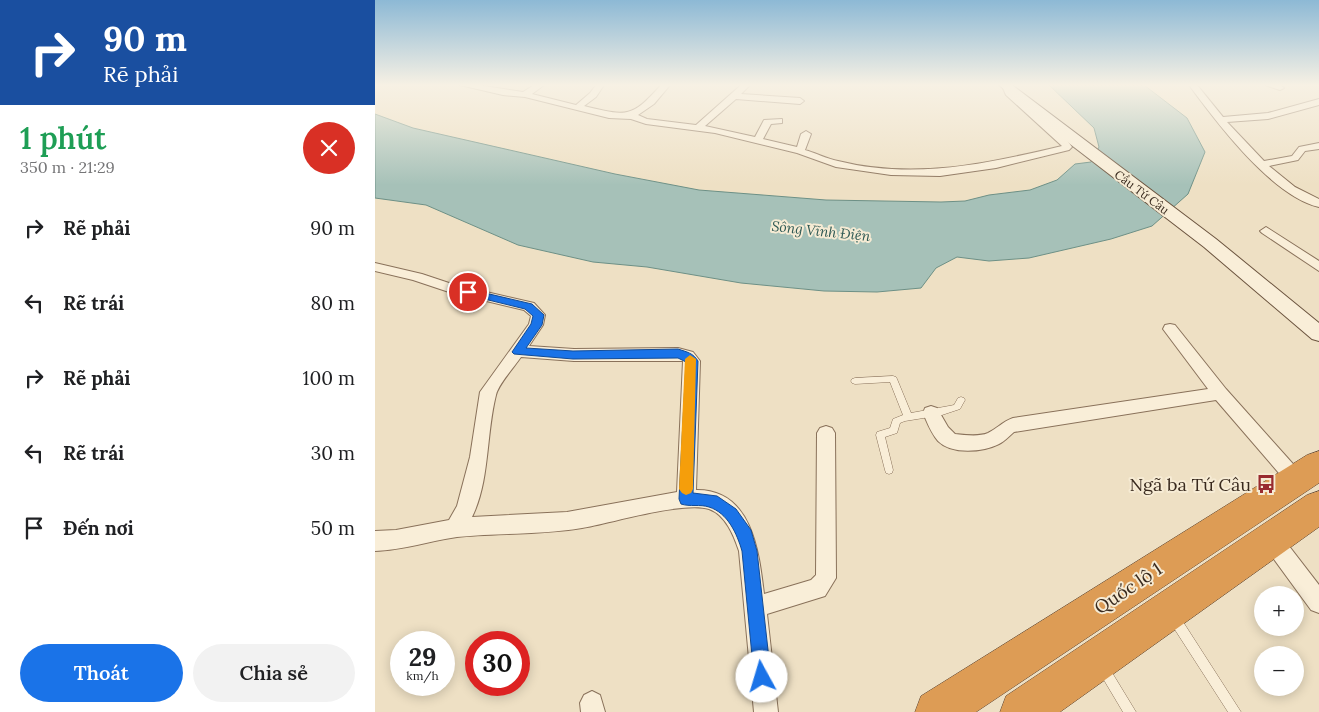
<!DOCTYPE html>
<html lang="vi">
<head>
<meta charset="utf-8">
<style>
	:root { --surface:#fff; --page:#f2f2f2; --text:#202124; --muted:#757577; --accent:#1a73e8 }
	body { margin:0; font-family:Lora,serif; background:var(--page); color:var(--text); height:100vh; display:flex; flex-direction:column; font-size:19px; white-space:nowrap }
	* { box-sizing:border-box; margin:0 }
	p { font-size:16px; color:var(--muted) }
	.icon { flex:none; width:28px; height:28px; fill:none; stroke:currentColor; stroke-width:2; stroke-linecap:round; stroke-linejoin:round }
	.map { position:relative; flex:1; overflow:hidden }
	.details { display:flex; flex-direction:column; background:var(--surface); width:375px }
	.details>* { flex:none }
	.banner { background:#1a4fa0; color:#fff; overflow:hidden }
	.buttons { position:absolute; left:879px; top:586px; display:grid; gap:10px }
	.buttons a { display:grid; place-items:center; width:50px; height:50px; border-radius:50%; background:var(--surface); box-shadow:0 2px 12px #0003; font-size:25px }
	.speed { position:absolute; left:15px; top:631px; display:flex; gap:10px; font-size:25px; font-weight:700; text-align:center }
	.speed>* { display:grid; place-content:center; width:65px; height:65px; border-radius:50%; background:var(--surface); box-shadow:0 2px 12px #0003; line-height:1 }
	.speed small { font-size:12px; font-weight:400 }
	.speed .limit { border:8px solid #d22; background:#fff; color:#111 }
	.pin { position:absolute; display:grid; place-items:center; width:42px; height:42px; color:#fff; margin:-21px; border:2px solid #fff; border-radius:50%; box-shadow:0 1px 5px #0007 }
	.me { position:absolute; width:55px; margin:-28px; rotate:354deg; stroke-linejoin:round; filter:drop-shadow(0 0 4px #0008) }
	.turn { display:flex; align-items:center; gap:18px; height:105px; padding:0 20px; font-size:22px }
	.turn .icon { width:65px; height:65px; stroke-width:2.5 }
	.turn b { display:block; font-size:35px; line-height:42px }
	.round { display:grid; place-items:center; flex:none; width:52px; height:52px; border-radius:26px; background:var(--page) }
	.headline { display:flex; align-items:center; justify-content:space-between; height:85px; padding:0 20px }
	h1 { font-size:30px; font-weight:600; line-height:38px; color:#1e9e55 }
	.button { display:flex; gap:10px; margin-top:auto; padding:10px 20px }
	.button a { flex:1; height:58px; border-radius:30px; background:var(--accent); color:#fff; font-size:20px; font-weight:600; line-height:58px; text-align:center }
	.button a+a { background:var(--page); color:var(--text) }
	ul { padding:0; list-style:none }
	li { display:flex; align-items:center; gap:15px; height:75px; padding:0 20px }
	li div { flex:1 }
	li b { display:block; font-size:19px }
	li em { font-style:normal }
	main { display:flex; flex:1; min-height:0 }
	.map>svg:first-child { display:block }
</style>
</head>
<body>
<main>
<section class="details">
<div class="banner">
<div class="turn"><svg class="icon" aria-label="right" viewBox="0 0 24 24"><path d="M7 20v-9h11M14 6l5 5-5 5"/></svg><div><b>90 m</b>Rẽ phải</div></div>
</div>
<div class="headline"><div><h1>1 phút</h1><p>350 m · 21:29</p></div><a class="round" style="background:#d93025;color:#fff"><svg class="icon" aria-label="close" viewBox="0 0 24 24"><path d="M6 6l12 12M18 6L6 18"/></svg></a></div>
<ul>
<li><svg class="icon" aria-label="right" viewBox="0 0 24 24"><path d="M7 20v-9h11M14 6l5 5-5 5"/></svg><div><b>Rẽ phải</b></div><em>90 m</em></li>
<li><svg class="icon" aria-label="left" viewBox="0 0 24 24"><path d="M17 20v-9H6M10 6l-5 5 5 5"/></svg><div><b>Rẽ trái</b></div><em>80 m</em></li>
<li><svg class="icon" aria-label="right" viewBox="0 0 24 24"><path d="M7 20v-9h11M14 6l5 5-5 5"/></svg><div><b>Rẽ phải</b></div><em>100 m</em></li>
<li><svg class="icon" aria-label="left" viewBox="0 0 24 24"><path d="M17 20v-9H6M10 6l-5 5 5 5"/></svg><div><b>Rẽ trái</b></div><em>30 m</em></li>
<li><svg class="icon" aria-label="arrive" viewBox="0 0 24 24"><path d="M6 21V4h12l-3 4 3 4H6"/></svg><div><b>Đến nơi</b></div><em>50 m</em></li>
</ul>
<div class="button"><a>Thoát</a><a>Chia sẻ</a></div>
</section>
<div class="map">
<svg width="944" height="712" viewBox="0 0 944 712">
	<rect width="100%" height="100%" fill="#eee0c4"/>
	<path fill="#a6c1b8" stroke="#6d9086" d="M674,85H769L812,118L830,152L813,194L777,226L736,239L654,258L614,261L582,257L561,268L546,288L502,292L449,291L366,283L272,267L218,262L143,245L51,205L0,198V114L38,128L240,174L324,190L451,200L566,202L590,201L614,195L655,190L682,180L700,164L716,162L724,147L719,128Z"/>
	<g fill="none" stroke-linecap="round" stroke-linejoin="round">
		<g stroke="#89715a" stroke-width="1">
			<path id="lane" d="M518,376L521,377L522,379L536,413L574,406L579,405L583,398L586,397L589,398L590,400L585,409L567,415L530,421L525,423L522,433L510,437L518,470L517,473L514,474L511,473L510,470L501,435L502,432L515,428L518,419L528,415L515,382L480,384L477,383L476,381L477,379L480,378Z
				M799,613L803,614L866,712H853L795,622L794,618L795,614Z
				M729,664L733,666L761,712H748L723,670L725,666Z"/>
		</g>
		<g stroke="#89715a" stroke-width="2">
			<path id="street" d="M85,85H103L148,92L159,85H169L157,94L201,105L215,93L221,85H229L221,97L209,106C251,116 256,119 286,85H295L279,104L263,115L272,119L321,125L366,85H375L366,94L425,98L429,101L425,104L361,99L330,126L380,137L389,120L407,119V123L396,124L388,139L422,147L426,134L431,131L436,134L430,150C441,153 452,159 463,161C539,180 612,164 687,146L631,95L627,86L635,85L638,92L691,139L697,147L694,150L621,168L565,176L516,175L461,167L422,153L340,133L271,124L256,119L234,118L150,97L128,95Z
				M814,85H822L848,117L893,113L944,99V105L893,119L852,122L889,161L917,156L924,147L944,143V149L930,151L923,160L894,166L920,187L944,199V207C897,196 842,123 814,85Z
				M890,85H905L909,88L905,90Z
				M891,227L944,261V271L887,233L885,231Z
				M0,263L47,274L77,284L159,303L170,315L168,325L154,346L199,349L303,348L318,352L325,361L321,490C377,489 384,552 389,594L436,580L441,575L442,433L445,428L451,426L457,428L460,433L461,578L450,596L392,614L403,712H379L364,551C359,536 351,515 334,509C308,501 237,523 207,528C166,535 124,533 82,537C54,541 28,550 0,551V531L21,530L74,520L82,506L95,457L105,392L154,324L156,316L149,310L74,292L38,280L0,271ZM146,357L199,361H308L302,492L192,512L97,517C115,481 111,434 121,395C123,385 139,367 146,357Z
				M795,324L800,325L851,389L927,474L930,480L927,486L921,488L915,486L841,400L639,432C634,436 630,441 624,444C608,452 577,455 563,441C556,433 552,422 548,413L550,408L556,406L562,408L573,427L580,434C590,435 604,437 613,433C623,428 627,422 638,418L833,389L788,329L790,325Z
				M897,530L904,533L944,585V613L936,610L890,547L887,540L890,533Z
				M217,691L225,695L230,712H206L205,703L209,695Z"/>
		</g>
		<g stroke="#6b533e" stroke-width="2">
			<path id="secondary" d="M624,85H637L841,239L944,323V341L937,339L829,247L695,144Z"/>
		</g>
		<g stroke="#57402f" stroke-width="1">
			<path id="highway" d="M944,451V483L601,712H540L546,696L932,455Z
				M944,491V527L685,712H625L631,696L932,495Z"/>
		</g>
		<use href="#lane" fill="#f9eed8" fill-rule="evenodd"/>
		<use href="#street" fill="#f9eed8" fill-rule="evenodd"/>
		<use href="#secondary" fill="#f9eed8" fill-rule="evenodd"/>
		<use href="#highway" fill="#dd9c55" fill-rule="evenodd"/>
	</g>
	<linearGradient id="sky" x2="0" y2="1"><stop stop-color="#8db9d5"/><stop offset="0.46" stop-color="#f7f1e4"/><stop offset="1" stop-color="#f7f1e4" stop-opacity="0"/></linearGradient>
	<rect width="944" height="185" fill="url(#sky)"/>
	<path fill="#1a73e8" stroke="#114b97" d="M93,289L157,304L169,315L167,325L151,348L198,351L303,349C312,352 318,353 323,361L318,493L342,496L361,509L376,530L382,551L396,677L394,683L387,686L381,683L379,677L367,551C362,534 353,513 334,507C325,504 315,507 306,504L304,499L311,362L303,358L198,359L139,354L137,352L156,324L158,316L150,309L89,294V290Z"/>
	<path fill="#f59e0b" d="M315,355L321,359L318,489L316,493L311,495L307,493L304,489L310,359Z"/>
	<defs>
		<g id="bus-bare" transform="scale(1.5)"><path d="M-5-6H5V4H4V6H2V4H-2V6H-4V4H-5ZM-3.5-4V0h7V-4ZM-3.5 1.2v1.5H-2V1.2ZM2 1.2v1.5H3.5V1.2Z" fill="#982a2f" stroke="#f6ebd4" stroke-width="2.5" paint-order="stroke"/></g>
	</defs>
	<g fill-rule="evenodd">
		<use href="#bus-bare" x="891" y="484"/>
	</g>
	<g text-anchor="middle" dominant-baseline="central" stroke-width="4" stroke-linejoin="round" paint-order="stroke">
		<g font-size="12" fill="#392a1e" stroke="#f6ebd4">
			<text transform="translate(767 192) rotate(37)">Cầu Tứ Câu</text>
		</g>
		<g font-size="14" font-style="italic" fill="#2e5954" stroke="#f6ebd4">
			<text transform="translate(446 231) rotate(6)">Sông Vĩnh Điện</text>
		</g>
		<g font-size="18" fill="#392a1e" stroke="#f6ebd4" text-anchor="end">
			<text x="876" y="484">Ngã ba Tứ Câu</text>
		</g>
		<g font-size="18" fill="#392a1e" stroke="#f6ebd4">
			<text transform="translate(753 588) rotate(-34)">Quốc lộ 1</text>
		</g>
	</g>
</svg>
<div class="buttons">
<a>+</a>
<a>−</a>
</div>
<div class="speed"><div>29<small>km/h</small></div><div class="limit">30</div></div>
<div class="pin" style="left:93px;top:292px;background:#d93025"><svg class="icon" aria-label="arrive" viewBox="0 0 24 24"><path d="M6 21V4h12l-3 4 3 4H6"/></svg></div>
<svg class="me" style="left:387px;top:677px" viewBox="-20 -20 40 40"><circle r="19" fill="#fff"/><path d="M0-13L10 11 0 6-10 11z" fill="#1a73e8"/></svg>
</div>
</main>
</body>
</html>
